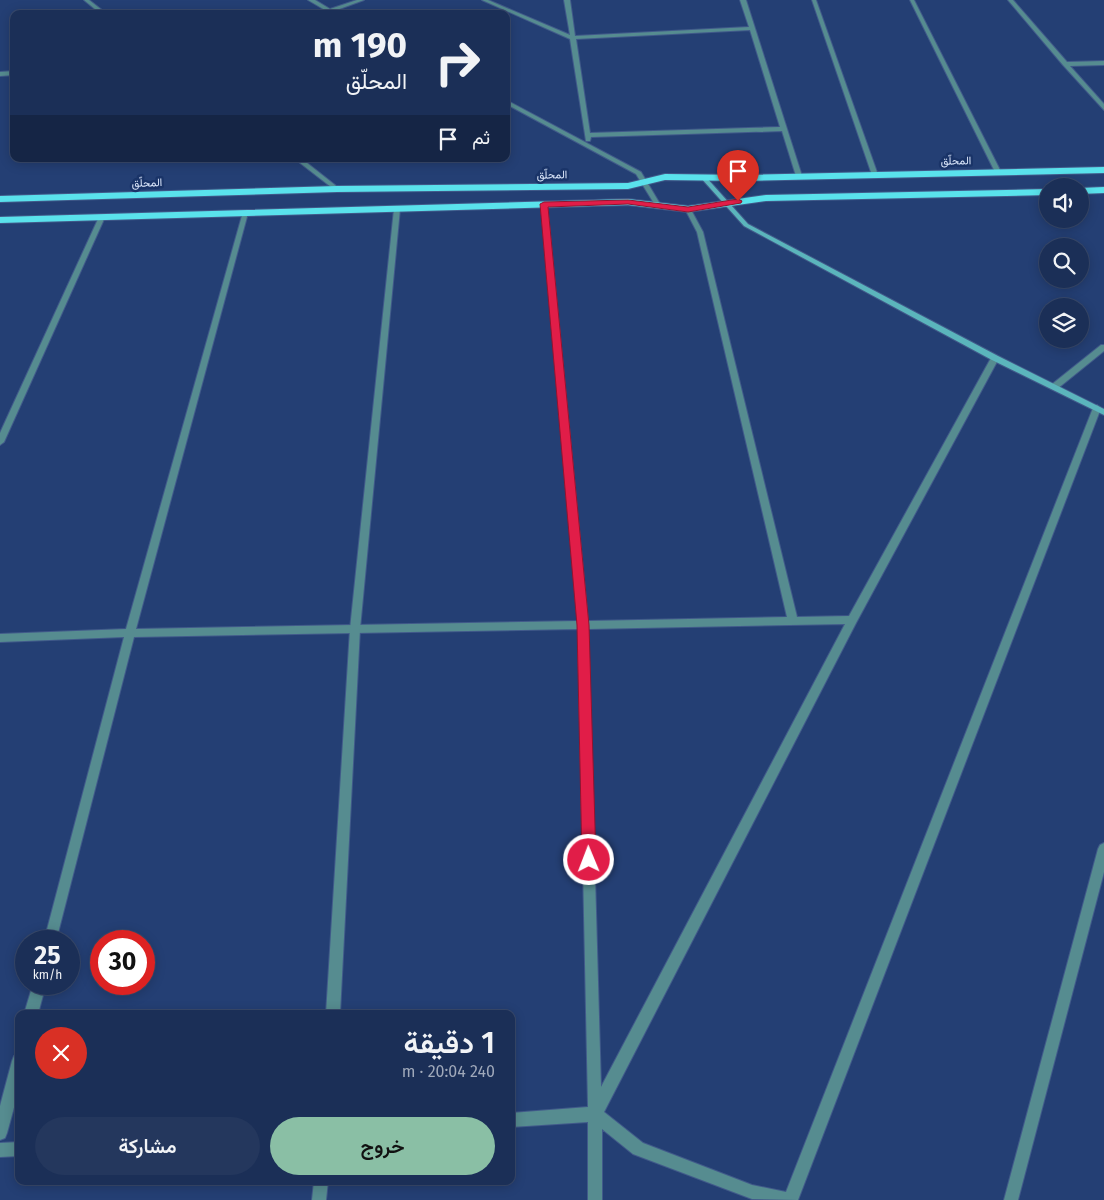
<!DOCTYPE html>
<html lang="ar">
<head>
<meta charset="utf-8">
<style>
	:root { --surface:#1b2f57; --page:#24375d; --text:#f1f3f6; --muted:#a0a9ba; --line:#394a6d; --accent:#8abfa5 }
	body { margin:0; font-family:"Fira Sans",Vazirmatn,sans-serif; background:var(--page); color:var(--text); direction:rtl; height:100vh; display:flex; flex-direction:column; font-size:19px; white-space:nowrap }
	* { box-sizing:border-box; margin:0 }
	p { font-size:16px; color:var(--muted) }
	.icon { flex:none; width:28px; height:28px; fill:none; stroke:currentColor; stroke-width:2; stroke-linecap:round; stroke-linejoin:round }
	.map { position:relative; flex:1; overflow:hidden; direction:ltr }
	.details { position:absolute; left:15px; top:1010px; width:500px; height:175px; display:flex; flex-direction:column; background:var(--surface); border-radius:10px; box-shadow:0 2px 12px #0003,0 0 0 1px var(--line); direction:rtl }
	.details>* { flex:none }
	.guide { position:absolute; left:10px; top:10px; width:500px; height:152px; border-radius:10px; box-shadow:0 2px 12px #0003,0 0 0 1px var(--line); direction:rtl; background:#1b2f57; color:var(--text); overflow:hidden }
	.buttons { position:absolute; left:1039px; top:178px; display:grid; gap:10px }
	.buttons a { display:grid; place-items:center; width:50px; height:50px; border-radius:50%; background:var(--surface); box-shadow:0 2px 12px #0003,0 0 0 1px var(--line); font-size:25px }
	.speed { position:absolute; left:15px; top:930px; display:flex; gap:10px; font-size:25px; font-weight:700; text-align:center }
	.speed>* { display:grid; place-content:center; width:65px; height:65px; border-radius:50%; background:var(--surface); box-shadow:0 2px 12px #0003,0 0 0 1px var(--line); line-height:1 }
	.speed small { font-size:12px; font-weight:400 }
	.speed .limit { border:8px solid #d22; background:#fff; color:#111 }
	.pin { position:absolute; display:grid; place-items:center; width:42px; height:42px; color:#fff; margin:-51px -21px; border-radius:50% 50% 50% 0; rotate:-45deg; box-shadow:0 0 5px #0007 }
	.pin .icon { rotate:45deg }
	.me { position:absolute; width:55px; margin:-28px; rotate:359deg; stroke-linejoin:round; filter:drop-shadow(0 0 4px #0008) }
	.turn { display:flex; align-items:center; gap:18px; height:105px; padding:0 20px; font-size:22px }
	.turn .icon { width:65px; height:65px; stroke-width:2.5 }
	.turn b { display:block; font-size:35px; line-height:42px }
	.then { display:flex; align-items:center; height:48px; padding:0 20px; background:#0003; gap:10px; font-size:19px }
	.round { display:grid; place-items:center; flex:none; width:52px; height:52px; border-radius:26px; background:var(--page) }
	.headline { display:flex; align-items:center; justify-content:space-between; height:85px; padding:0 20px }
	h1 { font-size:30px; font-weight:600; line-height:38px }
	.action { display:flex; gap:10px; margin-top:auto; padding:10px 20px }
	.action a { flex:1; height:58px; border-radius:30px; background:var(--accent); color:#111; font-size:20px; font-weight:600; line-height:58px; text-align:center }
	.action a+a { background:var(--page); color:var(--text) }
	.map>svg:first-child { display:block }
</style>
</head>
<body>
<div class="map">
<svg width="1104" height="1200" viewBox="0 0 1104 1200">
	<rect width="100%" height="100%" fill="#243f74"/>
	<g fill="none" stroke-linecap="round" stroke-linejoin="round">
		<g stroke="#415a8a" stroke-width="2">
			<path id="minor" d="M84,0H89L107,14H101Z
				M308,0H315L330,9L357,0H364L334,11V13L317,14L325,10Z
				M482,0H488L570,35L564,0H570L575,36L749,27L740,0H746L802,176L799,178L796,176L782,131L591,137L590,141H586L570,39ZM750,30L780,127L590,133L576,39Z
				M812,0H816L878,175L877,176L872,175Z
				M910,0H914L1001,172L1000,173L995,172Z
				M1008,0H1013L1067,62L1104,61V65L1070,66L1104,104V110L1063,65Z
				M14,71V75L0,76V72Z
				M506,100L641,172L660,204L655,205L636,174L506,104Z
				M295,159H302L340,189L335,190Z
				M544,202L547,204L588,621L787,617L697,232L685,209L686,208H690L703,232L797,617L849,616L991,358L995,355L999,358L856,623L604,1112L643,1143L752,1185L786,1192L1093,408L1097,405L1101,408L798,1200L752,1199L633,1154L602,1129V1200H588V1122L511,1127V1113L588,1107L578,629L134,637L56,941H44L124,637L0,642V634L126,629L243,212L248,213L136,629L578,621L541,204ZM845,624L601,1087L588,629Z
				M102,215L105,217L4,442L0,445V433L99,217Z
				M1101,345H1104V351L1057,389H1051V385Z
				M1104,843V872L1018,1200H1004L1098,849L1100,845Z
				M33,984H46L38,1014H24Z
				M19,1054V1089L7,1133L5,1138L0,1140V1106L12,1061L14,1056Z
				M19,1142V1156L0,1157V1143Z"/>
		</g>
		<g stroke="#415a8a" stroke-width="2">
			<path id="tertiary" d="M397,207L400,209L360,629L340,1014H326L350,629L394,209Z
				M314,1181H328L326,1200H312Z"/>
		</g>
		<g stroke="#415a8a" stroke-width="2">
			<path id="secondary" d="M703,175L705,176L748,224L998,356L1104,409V415L992,360L744,226L701,178L700,177Z"/>
		</g>
		<g stroke="#415a8a" stroke-width="2">
			<path id="trunk" d="M1104,167V173L745,181L665,180L628,189L337,192L0,202V196L337,186L628,183L665,174L745,175Z
				M1104,187V193L1080,194V188Z
				M1048,189V195L766,201L688,212L628,205L0,223V217L628,199L688,206L766,195Z"/>
		</g>
		<use href="#minor" fill="#568c90" fill-rule="evenodd"/>
		<use href="#tertiary" fill="#568c90" fill-rule="evenodd"/>
		<use href="#secondary" fill="#5bb5bc" fill-rule="evenodd"/>
		<use href="#trunk" fill="#5ae2ec" fill-rule="evenodd"/>
	</g>
	<path fill="#e11d48" stroke="#92132f" d="M738,199L742,201L741,203L688,212L628,204L548,207L589,625L596,860L594,864L589,866L584,864L582,860L577,625L540,204L544,202L628,200L688,207Z"/>
	<g text-anchor="middle" dominant-baseline="central" stroke-width="5" stroke-linejoin="round" paint-order="stroke">
		<g font-size="11" fill="#dce7fb" stroke="#1a3468">
			<text transform="translate(956 161) rotate(-1)">المحلّق</text>
			<text transform="translate(552 175) rotate(-1)">المحلّق</text>
			<text transform="translate(147 183) rotate(-2)">المحلّق</text>
		</g>
	</g>
</svg>
<div class="buttons">
<a><svg class="icon" aria-label="sound" viewBox="0 0 24 24"><path d="M4 9h4l5-4v14l-5-4H4zM17 9q2 3 0 6"/></svg></a>
<a><svg class="icon" aria-label="search" viewBox="0 0 24 24"><circle cx="10" cy="10" r="6"/><path d="M15 15l6 6"/></svg></a>
<a><svg class="icon" aria-label="layers" viewBox="0 0 24 24"><path d="M12 4l9 5-9 5-9-5zM3 14l9 5 9-5"/></svg></a>
</div>
<div class="speed"><div>25<small>km/h</small></div><div class="limit">30</div></div>
<div class="pin" style="left:738px;top:201px;background:#d93025"><svg class="icon" aria-label="arrive" viewBox="0 0 24 24"><path d="M6 21V4h12l-3 4 3 4H6"/></svg></div>
<svg class="me" style="left:589px;top:860px" viewBox="-20 -20 40 40"><circle r="17" fill="#e11d48" stroke="#fff" stroke-width="3"/><path d="M0-11L8 9 0 5-8 9z" fill="#fff"/></svg>
<div class="guide">
<div class="turn"><svg class="icon" aria-label="right" viewBox="0 0 24 24"><path d="M7 20v-9h11M14 6l5 5-5 5"/></svg><div><b>190 m</b>المحلّق</div></div>
<div class="then">ثم<svg class="icon" aria-label="arrive" viewBox="0 0 24 24"><path d="M6 21V4h12l-3 4 3 4H6"/></svg></div>
</div>
<section class="details">
<div class="headline"><div><h1>1 دقيقة</h1><p>240 m · 20:04</p></div><a class="round" style="background:#d93025;color:#fff"><svg class="icon" aria-label="close" viewBox="0 0 24 24"><path d="M6 6l12 12M18 6L6 18"/></svg></a></div>
<div class="action"><a>خروج</a><a>مشاركة</a></div>
</section>
</div>
</body>
</html>
